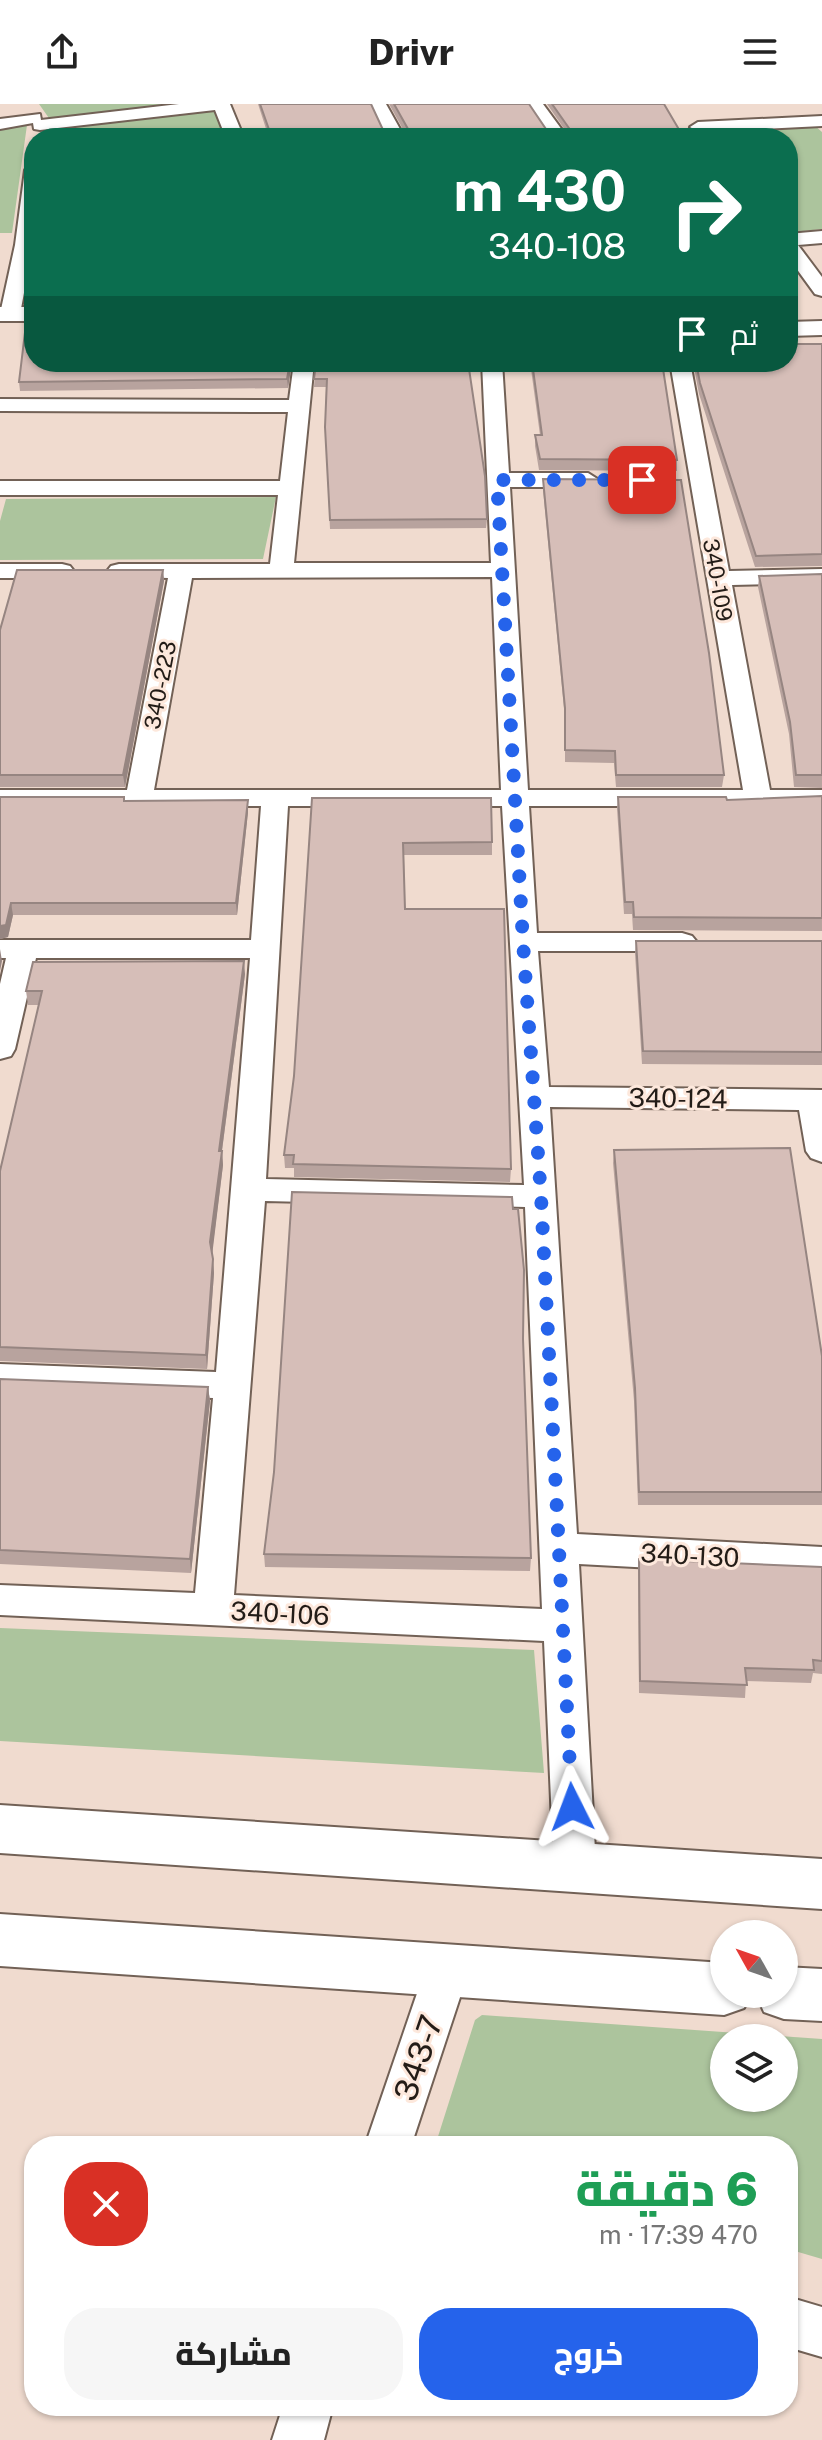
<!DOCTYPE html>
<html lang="ar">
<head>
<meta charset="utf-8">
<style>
	:root { --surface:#fff; --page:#f6f6f6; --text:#222; --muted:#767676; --accent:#2563eb }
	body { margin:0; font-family:"Public Sans",Cairo,sans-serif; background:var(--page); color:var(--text); direction:rtl; height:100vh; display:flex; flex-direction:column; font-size:30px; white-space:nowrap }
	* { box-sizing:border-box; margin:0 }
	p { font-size:26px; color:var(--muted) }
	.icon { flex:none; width:44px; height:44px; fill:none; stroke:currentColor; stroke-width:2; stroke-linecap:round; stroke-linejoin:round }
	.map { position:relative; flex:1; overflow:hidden; direction:ltr }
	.sheet { position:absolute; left:24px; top:2032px; width:774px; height:280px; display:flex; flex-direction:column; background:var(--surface); border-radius:32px; box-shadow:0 2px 6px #0004; direction:rtl }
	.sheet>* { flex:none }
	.banner { position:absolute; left:24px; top:24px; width:774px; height:244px; border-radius:32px; box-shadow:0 2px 6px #0004; direction:rtl; background:#0b6e4f; color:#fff; overflow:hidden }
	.needle { width:52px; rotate:310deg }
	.fabs { position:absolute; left:710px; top:1816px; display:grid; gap:16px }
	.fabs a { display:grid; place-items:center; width:88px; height:88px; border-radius:50%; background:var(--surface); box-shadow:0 2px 6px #0004; font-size:40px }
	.pin { position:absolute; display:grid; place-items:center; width:68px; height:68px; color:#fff; margin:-34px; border-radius:16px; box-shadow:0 4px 12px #0006 }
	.me { position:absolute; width:88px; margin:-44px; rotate:357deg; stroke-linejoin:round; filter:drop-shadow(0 0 6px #0008) }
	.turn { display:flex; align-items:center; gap:28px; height:168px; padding:0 40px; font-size:36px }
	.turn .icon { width:104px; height:104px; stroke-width:2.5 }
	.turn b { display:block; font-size:56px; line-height:68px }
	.then { display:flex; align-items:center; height:76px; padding:0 40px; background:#0003; gap:16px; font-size:30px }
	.round { display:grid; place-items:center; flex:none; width:84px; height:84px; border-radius:32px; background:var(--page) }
	.summary { display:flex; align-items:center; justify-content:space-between; height:136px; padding:0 40px }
	h1 { font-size:48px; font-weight:800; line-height:60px; color:#1e9e55 }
	.primary-button { display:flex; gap:16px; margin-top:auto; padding:16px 40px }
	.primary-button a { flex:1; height:92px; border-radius:32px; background:var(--accent); color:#fff; font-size:32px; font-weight:800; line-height:92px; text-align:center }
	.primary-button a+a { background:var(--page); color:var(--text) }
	header { display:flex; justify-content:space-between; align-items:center; height:104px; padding:0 40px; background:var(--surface); font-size:36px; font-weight:800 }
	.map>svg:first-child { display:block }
</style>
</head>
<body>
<header><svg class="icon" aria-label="menu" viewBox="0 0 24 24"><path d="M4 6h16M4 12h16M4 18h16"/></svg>Drivr<svg class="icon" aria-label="share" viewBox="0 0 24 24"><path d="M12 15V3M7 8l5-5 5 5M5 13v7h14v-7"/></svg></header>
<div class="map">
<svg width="822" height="2336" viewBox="0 0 822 2336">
	<rect width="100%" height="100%" fill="#f0dbcf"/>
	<path fill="#acc49d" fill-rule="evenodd" d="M39,0H190L51,17Z
		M215,6L226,34H61V22Z
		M27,21L12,129H0V25Z
		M814,21L822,28V125L795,128L788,119V34H721L714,25Z
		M276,393L263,455L0,456V417L6,395Z
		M0,1524L534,1546L544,1669L0,1637Z
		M482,1911L822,1935V2155L788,2145V2042H435L475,1916ZM784,1934V1994H724V1934Z"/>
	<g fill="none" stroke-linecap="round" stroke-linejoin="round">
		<g stroke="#726156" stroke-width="4">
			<path id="minor" d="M179,0H230L244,34H226L215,6L40,26L34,25L33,19L0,25V15L40,10L41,16Z
				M370,0H386L405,34H387Z
				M527,0H543L568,34H550Z
				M822,12V22L698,28L690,23L698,18Z
				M34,61V136L20,210L10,216L0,210L15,141L25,66Z
				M822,127V139L798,141L822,173V192L815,190L788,153V130Z
				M294,258H314L294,459H491L482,258H502L509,369H588L599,376L588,383H510L528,686H743L670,258H690L729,467L822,465V479L732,481L770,686H822V702H529L537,829H682L692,832L697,838L692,844L682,847H538L549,983L822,986V1058L811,1054L806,1047L799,1006L550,1003L577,1430L822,1443V1473L579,1460L596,1764L590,1777L575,1783L560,1777L554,1764L544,1537L0,1511V1481L195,1489L213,1294L0,1286V1260L216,1268L250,854H36L15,945L11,952L0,955V880L6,854H0V836H251L261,702H0V686H127L168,474L111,472L107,467L111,462L119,460H270L278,391H0V377H280L288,308L0,307V295L289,296ZM492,473L501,686H154L192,474ZM288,702H502L524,1081L266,1075ZM265,1097L525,1103L542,1505L234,1491Z
				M0,460H62L70,462L74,467L70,472L62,474H0Z
				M447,1846L463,1852L469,1866L411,2042H365L425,1866L431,1852Z
				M788,2193L822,2203V2253L788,2243Z
				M283,2302H333L324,2336H272Z"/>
		</g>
		<g stroke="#726156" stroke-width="4">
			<path id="tertiary" d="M0,203H34V217H0Z
				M822,217V231L788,232V218Z"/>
		</g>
		<g stroke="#726156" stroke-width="4">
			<path id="secondary" d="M0,1701L822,1755V1805L0,1749Z
				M0,1810L724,1859V1890H751L744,1904L724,1911L0,1862Z
				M784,1863L822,1865V1917L784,1915L764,1908L756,1890H784Z"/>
		</g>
		<use href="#minor" fill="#fff" fill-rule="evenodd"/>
		<use href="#tertiary" fill="#fff" fill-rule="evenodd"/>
		<use href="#secondary" fill="#fff" fill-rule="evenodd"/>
	</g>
	<path fill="#b8a39e" d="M258,0H371L384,28L405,29L389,0H529L548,28L567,29L547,0H664L684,34H269Z
		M34,177V202L30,200L29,192Z
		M822,240V462L755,463L699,290L693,258H788Z
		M292,258L288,284L20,287L19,278Z
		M316,258L487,415L486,424L330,425L325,323L326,283H314Z
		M530,258H662L677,356V367L539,366L535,342V331H540Z
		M543,375L724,671L722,683H616L614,659L565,658V615L543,386Z
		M163,466L164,477L125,683H0V526Z
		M822,470V684L794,683L789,630L758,483L759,472Z
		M822,692V827L633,826L632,810H624L617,705L618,693L727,696Z
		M0,693L125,697L248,696V708L237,811H13L8,833L0,835Z
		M312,694L492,738V751H404L405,805L511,1065L510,1078L294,1073V1064H285L284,1051L294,972Z
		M636,837H822V961L642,960L635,850Z
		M245,870L222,1047L223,1061L212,1148L214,1169L207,1265L0,1257V1067L39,901H28L26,887Z
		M614,1046L822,1252V1401H638L634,1297L613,1059Z
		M513,1105L523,1235L531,1454L530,1467L265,1463L264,1450Z
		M0,1275L208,1283L210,1297L191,1469L0,1460Z
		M639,1455L822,1463V1570L813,1569L811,1579L746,1577L745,1594L639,1589L638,1468Z"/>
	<path fill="#968581" d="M473,29V34H461V31Z
		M290,258H292L288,284L287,275Z
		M163,466L164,477L125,683L123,671Z
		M248,696V708L237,811L236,799Z
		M11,799L13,811L8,833L0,835V822Z
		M0,845L2,857L0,867Z
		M244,857L245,870L220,1061L219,1047Z
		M222,1047L223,1061L212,1152L210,1138Z
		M213,1155L214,1169L207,1265L206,1251Z
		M208,1283L210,1297L191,1469L190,1455Z"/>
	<path fill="#d6beb8" stroke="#968581" stroke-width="2" d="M260,0H371L384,28L407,29L408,25L394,0H529L548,28L568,29L571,27L552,0H664L684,34H474L473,29L461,31V34H272Z
		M34,177V194L29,192Z
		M34,209V258H290L287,275L19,278L27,212Z
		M788,240H822V450L756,452L700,279L696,258H788Z
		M316,258H468L485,372L487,415L330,416L325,323L327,275H314Z
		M532,258H662L677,356L540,355L535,331H542Z
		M543,375L681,376L709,549L724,671H616L615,647L565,646V604Z
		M17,466H163L123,671H0V526Z
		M822,470V671H796L790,618L759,472Z
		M822,692V814L634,813L633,798H625L618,693H726L727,696Z
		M0,693H124V697L248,696L236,799H11L6,821L0,822Z
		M312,694H491L492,738L403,739L405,805H504L511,1065L293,1060L294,1051H284L294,972Z
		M636,837H822V948L643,947Z
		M244,857L219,1047H222L210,1138L213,1155L206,1251L0,1243V1067L42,887H26L33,858Z
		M790,1044L822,1252V1388H639L635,1284L614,1046Z
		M292,1088L512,1093L513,1105H518L524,1166L523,1235L531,1454L264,1450L274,1368Z
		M0,1275L208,1283L190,1455L0,1446Z
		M639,1455L822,1463V1557L813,1556L814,1566L745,1564L747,1581L640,1577Z"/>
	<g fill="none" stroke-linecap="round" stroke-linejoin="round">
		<path stroke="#2563eb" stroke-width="14" stroke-dasharray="0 25.2" d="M572,1703L541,1092L523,838L497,376H642"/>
	</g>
	<g text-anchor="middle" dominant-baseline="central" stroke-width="6" stroke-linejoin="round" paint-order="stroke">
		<g font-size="22" fill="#231c17" stroke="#fde8dc">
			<text transform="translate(718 476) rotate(80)">340-109</text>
			<text transform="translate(160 581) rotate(-79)">340-223</text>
		</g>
		<g font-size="26" fill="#231c17" stroke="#fde8dc">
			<text transform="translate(678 994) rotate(1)">340-124</text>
			<text transform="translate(690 1451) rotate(3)">340-130</text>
			<text transform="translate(280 1509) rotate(3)">340-106</text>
		</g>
		<g font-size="32" fill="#231c17" stroke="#fde8dc">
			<text transform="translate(418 1954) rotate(-71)">343-7</text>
		</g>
	</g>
</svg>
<div class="fabs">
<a><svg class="needle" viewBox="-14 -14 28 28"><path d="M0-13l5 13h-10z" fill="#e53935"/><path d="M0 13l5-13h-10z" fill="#767676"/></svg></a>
<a><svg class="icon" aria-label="layers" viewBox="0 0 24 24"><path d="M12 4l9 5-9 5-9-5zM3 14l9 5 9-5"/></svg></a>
</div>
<div class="pin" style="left:642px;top:376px;background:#d93025"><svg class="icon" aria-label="arrive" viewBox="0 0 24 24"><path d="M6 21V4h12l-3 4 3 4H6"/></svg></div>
<svg class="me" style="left:572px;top:1703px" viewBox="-20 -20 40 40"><path d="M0-17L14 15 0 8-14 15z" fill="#2563eb" stroke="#fff" stroke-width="4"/></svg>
<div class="banner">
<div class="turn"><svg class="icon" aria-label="right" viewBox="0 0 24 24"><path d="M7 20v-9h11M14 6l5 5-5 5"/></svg><div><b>430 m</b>340-108</div></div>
<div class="then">ثم<svg class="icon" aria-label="arrive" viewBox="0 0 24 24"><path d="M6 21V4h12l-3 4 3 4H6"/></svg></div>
</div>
<section class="sheet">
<div class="summary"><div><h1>6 دقيقة</h1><p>470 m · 17:39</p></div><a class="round" style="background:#d93025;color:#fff"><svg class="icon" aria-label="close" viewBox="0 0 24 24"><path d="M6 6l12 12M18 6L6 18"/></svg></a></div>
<div class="primary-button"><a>خروج</a><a>مشاركة</a></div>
</section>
</div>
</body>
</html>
